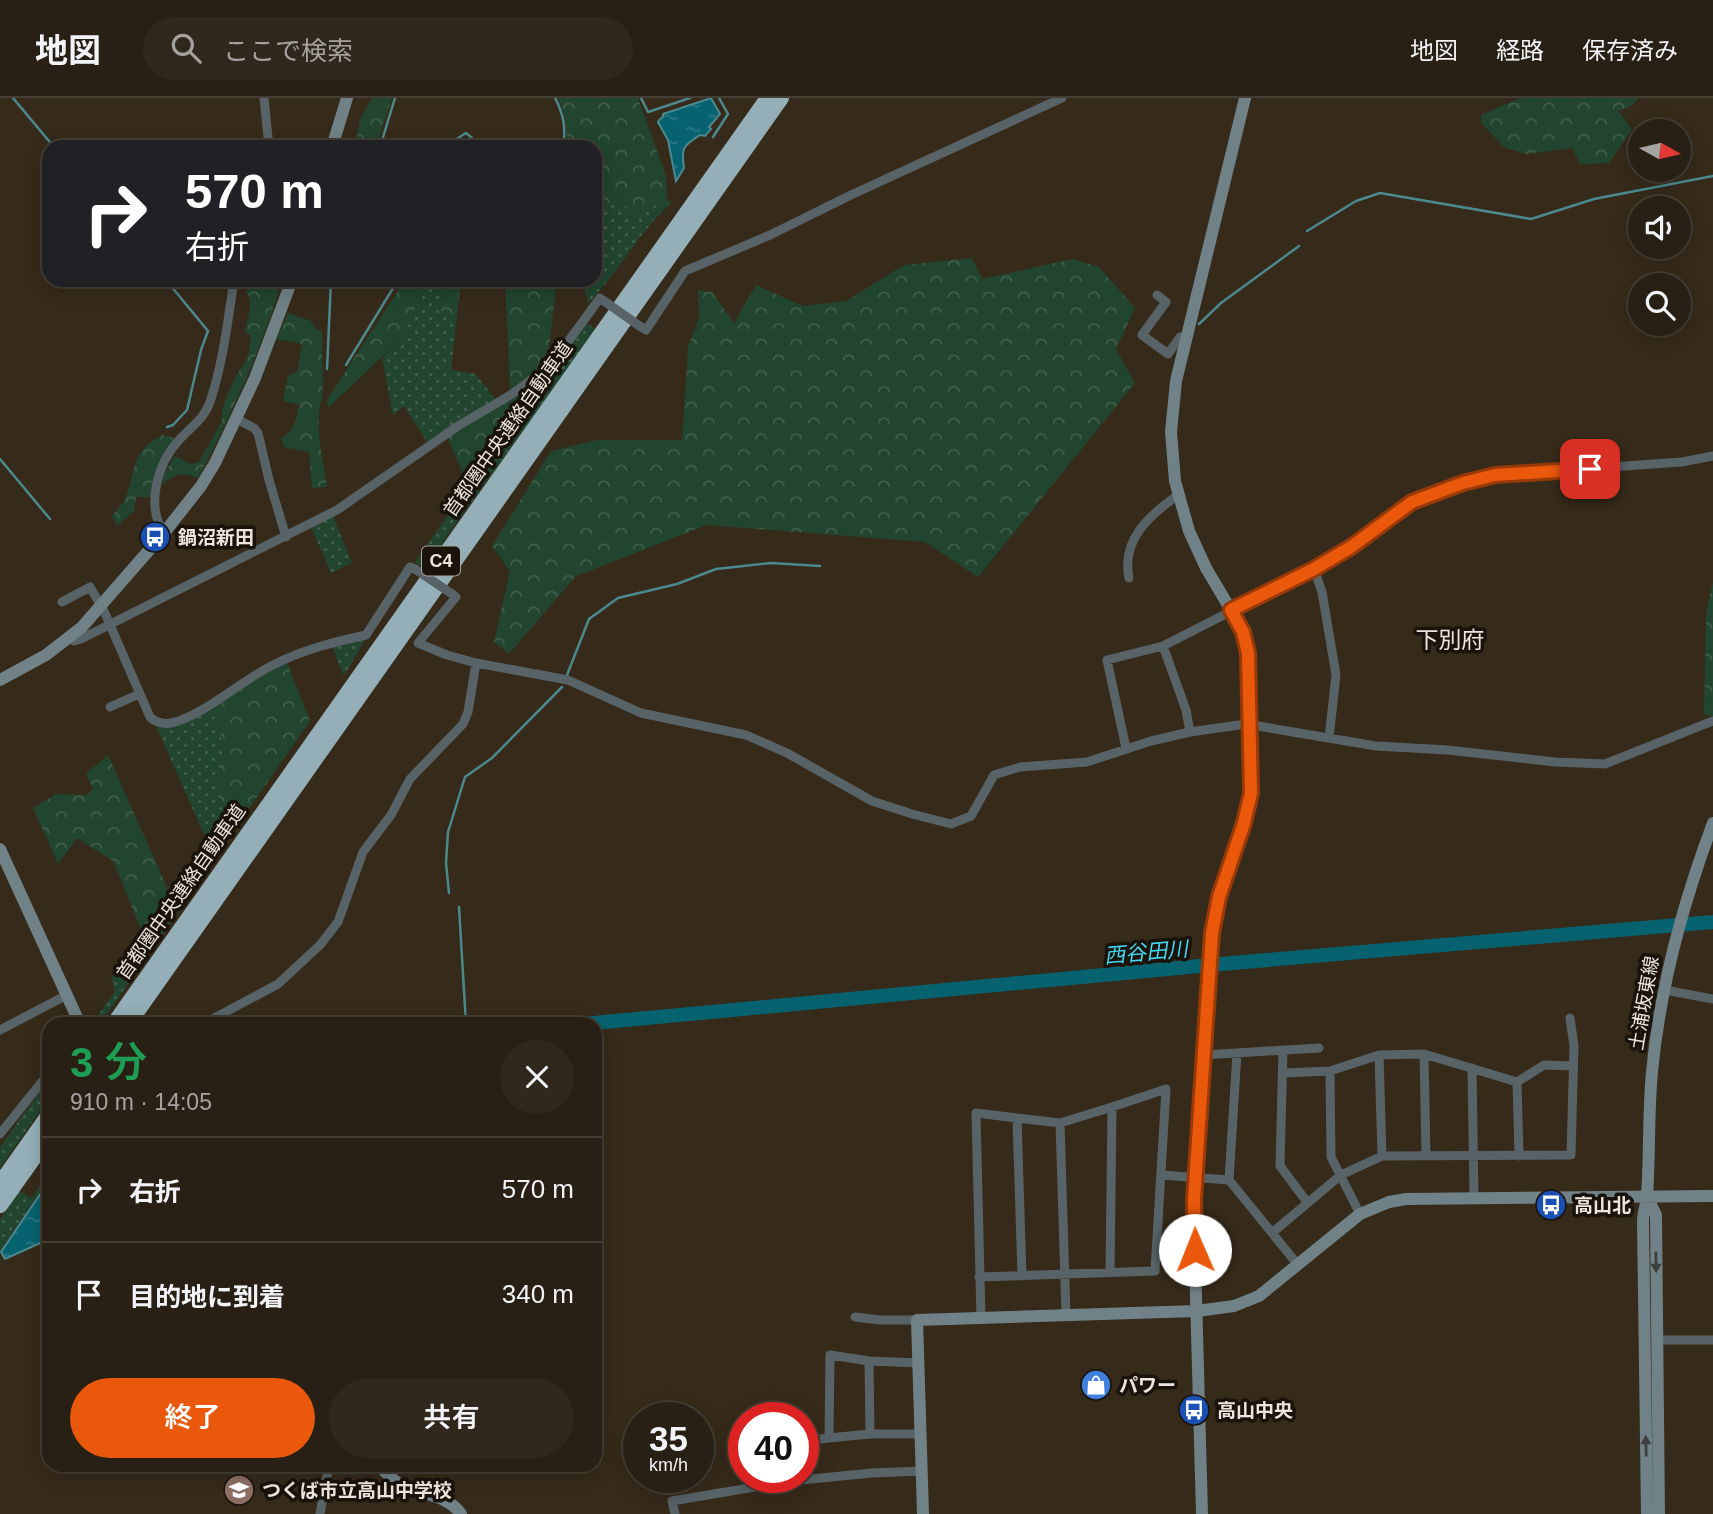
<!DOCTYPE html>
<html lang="ja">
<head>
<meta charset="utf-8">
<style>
	:root { --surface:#282014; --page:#30281d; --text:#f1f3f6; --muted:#a5a3a0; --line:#443e34; --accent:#ea580c }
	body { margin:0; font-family:Helvetica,"Noto Sans JP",sans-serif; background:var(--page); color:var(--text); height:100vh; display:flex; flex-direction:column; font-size:26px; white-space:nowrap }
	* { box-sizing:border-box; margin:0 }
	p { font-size:23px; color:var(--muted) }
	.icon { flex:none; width:38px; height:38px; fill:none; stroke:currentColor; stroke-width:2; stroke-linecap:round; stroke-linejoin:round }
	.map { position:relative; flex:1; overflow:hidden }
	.side { position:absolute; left:42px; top:919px; width:560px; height:455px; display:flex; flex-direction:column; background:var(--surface); border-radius:21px; box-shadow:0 4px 18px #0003,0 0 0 2px var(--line) }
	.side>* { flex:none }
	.hud { position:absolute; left:42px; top:42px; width:560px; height:147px; border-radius:21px; box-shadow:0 4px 18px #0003,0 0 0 2px var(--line); background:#202124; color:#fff; overflow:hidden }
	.needle { width:46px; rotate:98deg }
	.controls { position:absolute; left:1628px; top:21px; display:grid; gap:14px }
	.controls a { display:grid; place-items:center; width:63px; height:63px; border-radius:50%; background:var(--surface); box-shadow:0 4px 18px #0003,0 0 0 2px var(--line); font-size:35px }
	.speed { position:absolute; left:623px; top:1304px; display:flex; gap:14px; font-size:35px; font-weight:700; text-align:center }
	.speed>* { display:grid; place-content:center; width:91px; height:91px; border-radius:50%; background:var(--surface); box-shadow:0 4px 18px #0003,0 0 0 2px var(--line); line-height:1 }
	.speed small { font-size:18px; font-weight:400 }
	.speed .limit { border:10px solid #d22; background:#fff; color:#111 }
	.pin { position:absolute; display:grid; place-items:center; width:60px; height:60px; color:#fff; margin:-30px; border-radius:14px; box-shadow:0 4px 10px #0006 }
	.me { position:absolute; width:77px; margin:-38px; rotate:359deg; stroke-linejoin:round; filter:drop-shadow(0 0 5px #0008) }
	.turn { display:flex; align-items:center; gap:24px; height:147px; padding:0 28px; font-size:32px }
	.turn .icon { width:91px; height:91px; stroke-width:2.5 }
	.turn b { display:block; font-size:49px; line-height:60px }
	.round { display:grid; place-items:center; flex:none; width:74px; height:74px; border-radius:37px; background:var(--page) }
	.summary { display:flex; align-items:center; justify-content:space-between; height:119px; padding:0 28px }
	h1 { font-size:42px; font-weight:600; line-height:52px; color:#1e9e55 }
	.button { display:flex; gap:14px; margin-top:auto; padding:14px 28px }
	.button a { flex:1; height:80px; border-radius:42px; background:var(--accent); color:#fff; font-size:28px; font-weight:600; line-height:80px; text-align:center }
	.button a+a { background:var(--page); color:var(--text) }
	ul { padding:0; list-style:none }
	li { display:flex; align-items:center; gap:21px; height:105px; padding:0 28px; border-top:2px solid var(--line) }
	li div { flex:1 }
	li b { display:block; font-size:26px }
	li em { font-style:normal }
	header { display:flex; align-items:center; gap:42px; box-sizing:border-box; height:98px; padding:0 35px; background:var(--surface); border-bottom:2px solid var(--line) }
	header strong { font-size:33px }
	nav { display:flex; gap:38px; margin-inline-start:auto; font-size:24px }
	.search { width:490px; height:63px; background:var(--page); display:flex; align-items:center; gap:18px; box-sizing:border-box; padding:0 24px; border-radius:38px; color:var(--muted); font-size:26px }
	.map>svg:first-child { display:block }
</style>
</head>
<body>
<header>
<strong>地図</strong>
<div class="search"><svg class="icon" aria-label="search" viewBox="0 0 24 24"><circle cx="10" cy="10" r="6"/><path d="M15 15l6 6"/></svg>ここで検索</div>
<nav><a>地図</a><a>経路</a><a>保存済み</a></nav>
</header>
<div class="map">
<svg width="1713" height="1416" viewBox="0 0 1713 1416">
	<defs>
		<pattern id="grass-dots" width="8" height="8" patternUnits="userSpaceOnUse" patternTransform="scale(1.75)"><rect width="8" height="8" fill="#21452e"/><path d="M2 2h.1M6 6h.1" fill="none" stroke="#42604c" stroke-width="1.8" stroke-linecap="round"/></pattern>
		<pattern id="forest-crowns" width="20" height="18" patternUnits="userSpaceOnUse" patternTransform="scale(1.75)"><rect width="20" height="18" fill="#21452e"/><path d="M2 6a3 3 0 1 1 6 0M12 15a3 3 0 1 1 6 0" fill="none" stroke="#42604c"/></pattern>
		<pattern id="water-ripples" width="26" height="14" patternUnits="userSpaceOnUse" patternTransform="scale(1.75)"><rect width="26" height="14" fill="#07626f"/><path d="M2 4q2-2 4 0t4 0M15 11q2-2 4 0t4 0" fill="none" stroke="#2b7883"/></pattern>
	</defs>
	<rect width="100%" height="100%" fill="#362a1a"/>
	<path fill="url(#grass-dots)" d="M623,102L632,118L667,102L672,104C639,134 618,174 588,206L583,182H595V109Z
		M428,182H443L439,211L457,218L451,272L476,276L495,301L427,344L404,308L393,317L382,260L403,239Z
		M588,225L596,232L424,470L415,464L550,272Z
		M333,418L352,465L331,475L311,429Z
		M367,539L344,578L332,549Z
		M206,610L218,623L224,652L217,698L229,718L248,712L236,729L206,741L156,628Z
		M175,807L179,813L100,926H92L115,893L111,879L146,844Z
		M49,981V1000L0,1070V1049Z
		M43,1084L49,1088V1093L43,1090L0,1153V1121L20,1093L31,1100Z"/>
	<path fill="url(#forest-crowns)" d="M372,0H392L376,49H355L360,21Z
		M557,0H638L666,78L667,102L632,119L623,102L595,109V49H565C568,31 566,16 557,0Z
		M1520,0H1639L1631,8L1618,13L1632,31L1609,65L1580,66L1572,50L1527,56L1505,50L1481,25V17Z
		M972,160L982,181L1073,161L1099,169L1135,210L1116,251L1135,285L978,479L925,444L707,427L576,478L509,556L494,544L510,473L492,448L551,353L597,342H682L688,249L699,220L698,192L712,194L734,225L756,187L803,208L846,203L904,167Z
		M249,182H282C262,251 232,316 198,380C183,374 174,375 162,387L164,376L175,358L190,366L199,364L222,323C219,306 238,275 247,260C250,254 250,245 251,238L245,234C247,221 255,204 246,194Z
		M401,182H428L403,239L328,310L327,302L397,194Z
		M443,182H461L457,218L439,212Z
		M505,182H557L549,248L539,274L510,292Z
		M288,215L311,223L316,231L322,233L323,297C313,326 323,360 327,389L312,390L309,354L284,349L281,340C295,332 296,321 299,307L283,303L288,278L297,274L302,246L276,241Z
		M550,272L468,387L447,339L535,286Z
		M162,337L176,340L154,380L150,399H136L134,413L117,428L112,418C117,412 123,406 126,399C136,370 132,353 162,337Z
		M1713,484V619L1704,616L1706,516Z
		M287,564L310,623L248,712L229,718L217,698L224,652L218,623L206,610Z
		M108,657L175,807L146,844L113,763L77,740L58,766L33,710L56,696L87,697L93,690L86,676Z"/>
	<path fill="url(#water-ripples)" stroke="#4c898f" stroke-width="2" d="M711,0L720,16L709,29L711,31L705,38L700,37C683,48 681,49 684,70L676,83L668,42L658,24L660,21L663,19V16Z
		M43,1092L49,1096V1141L5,1161L1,1154Z"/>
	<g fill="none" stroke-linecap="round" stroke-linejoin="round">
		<path stroke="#4c898f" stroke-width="2.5" d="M13,0L54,49
			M555,0C564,17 566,30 563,49
			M641,0L648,14L690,0
			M713,39L728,16L719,0
			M380,49L395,0
			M444,49L466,35L472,40L475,49
			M1307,133L1356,103L1380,95L1531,121L1594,101L1713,78
			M166,182L208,233L201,252L187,312L173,327L167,329
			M1199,226L1221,205L1299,148
			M346,267L398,182
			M327,271L331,182
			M0,361L50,421
			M567,577L589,521L618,500L677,486L716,471L771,465L820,468
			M449,795L446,765L448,734L465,679L492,660L562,589
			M459,809L466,926"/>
		<path stroke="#07626f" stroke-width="14" d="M583,926L1221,866L1713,824"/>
		<path stroke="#586367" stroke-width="9" d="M264,0L269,49
			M270,45L298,49
			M1157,197L1166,204L1142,237L1168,256L1180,239H1186
			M641,229L646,232L685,173L770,137L851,97L1062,0
			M237,321L254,330L258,335L269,382L286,439
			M164,435C145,407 158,364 180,341C192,328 204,321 210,304C223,265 228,222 234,182
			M1314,471L1322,494L1336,577L1329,640
			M1129,480C1121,441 1150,417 1178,397
			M452,496L456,499L418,545L447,557L476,565L568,582L641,615L746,637L787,655L872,703L912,716L951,726L971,718L994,677L1020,669L1087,664L1151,643L1190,634L1246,626L1376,648L1448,652L1555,664L1605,666L1713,623
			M62,504L90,489L104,513L150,619C156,625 166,627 175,624C203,617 244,581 273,567C302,552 334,544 366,537L410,469L415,471
			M70,539L74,543L81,541L337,412L458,328L512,296L551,267L600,200L604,203
			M1163,548L1186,612L1190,634
			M110,609L139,596
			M1126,650L1107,562L1163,548L1314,471L1370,436L1412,404L1463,385L1495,377L1682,364L1713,358
			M1665,892L1713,901
			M203,926L278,886L320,847L338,824L363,754L391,717L410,681L463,626L468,614L476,565
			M0,932L67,897
			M1283,952L1280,1068L1307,1104
			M1237,955L1229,1082L1298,1167
			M1424,956L1426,1058
			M1203,957L1319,950
			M1379,957L1382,1058
			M1472,970L1474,1099
			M1330,973L1331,1059L1360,1116
			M1284,975L1330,973L1379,957L1424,956L1517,984
			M1017,1020L1060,1025L1066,1217
			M1060,1025L1112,1009L1110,1174
			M0,1036L49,975
			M1519,1058L1517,984L1544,967L1573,968
			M1161,1077L1229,1082
			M1273,1134L1341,1077L1382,1058L1571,1057L1574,948L1570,920
			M979,1179L1155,1173L1166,991L1112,1009
			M855,1219L880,1222H917
			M981,1220L976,1015L1017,1020L1022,1178
			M1657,1242H1713
			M869,1263L870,1336
			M918,1265L869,1263L830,1257L829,1340L870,1336H921
			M803,1343L829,1340
			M790,1379L791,1383L872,1375L922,1373
			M320,1416L329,1367
			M675,1416L672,1403L791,1383"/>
		<path stroke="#708287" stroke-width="12" d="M332,49L347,0
			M0,582L46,557L82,529L164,435L201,388L215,365L255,280L292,182
			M0,751L80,926
			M1647,1098L1656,1117L1659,1416
			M378,1367C385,1373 392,1382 400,1386C420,1398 446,1395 461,1416
			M923,1416L917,1222L1197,1213L1234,1208L1259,1198L1360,1116L1389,1104L1406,1101L1713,1098
			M1202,1416L1194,1127L1212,835L1219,799L1244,725L1251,695L1248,555L1238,524L1206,470L1189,433L1175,383L1171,334L1176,283L1245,0
			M1647,1416L1643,1123C1643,1114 1647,1105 1647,1097C1650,1056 1648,1015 1652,974C1660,889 1683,805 1713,725"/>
		<path stroke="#94afb7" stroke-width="16" d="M114,926L768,0
			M128,926L781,0
			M0,1086L49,1017
			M0,1107L49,1038"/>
		<path stroke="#586367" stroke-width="9" d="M604,203L641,229
			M415,471L452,496"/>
	</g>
	<defs><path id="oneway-solid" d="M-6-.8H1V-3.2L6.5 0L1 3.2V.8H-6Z" transform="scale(1.75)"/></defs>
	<g fill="#3c3f3d">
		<use href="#oneway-solid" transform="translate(1656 1164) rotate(89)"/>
		<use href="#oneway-solid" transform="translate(1646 1348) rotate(-91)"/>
	</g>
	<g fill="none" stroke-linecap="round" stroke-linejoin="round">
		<g stroke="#983908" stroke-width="18">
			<path id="route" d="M1195,1152L1194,1102L1212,835L1219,799L1244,725L1251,695L1248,555L1243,534L1231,512L1314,471L1351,449L1412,404L1463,385L1495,377L1590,371"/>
		</g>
		<use href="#route" stroke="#ea580c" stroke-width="12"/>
	</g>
	<defs>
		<g id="bus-disc" transform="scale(1.575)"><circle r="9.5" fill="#1a4fb4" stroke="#19130c"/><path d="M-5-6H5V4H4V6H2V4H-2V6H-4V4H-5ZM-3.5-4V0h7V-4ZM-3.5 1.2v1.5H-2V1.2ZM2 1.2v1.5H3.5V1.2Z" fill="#fff"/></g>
		<g id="shop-disc" transform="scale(1.575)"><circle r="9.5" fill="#3f7fe0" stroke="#19130c"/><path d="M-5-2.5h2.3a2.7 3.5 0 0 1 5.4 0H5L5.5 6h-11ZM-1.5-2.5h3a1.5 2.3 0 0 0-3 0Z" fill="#fff"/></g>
		<g id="school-disc" transform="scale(1.575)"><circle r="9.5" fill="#8d6e63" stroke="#19130c"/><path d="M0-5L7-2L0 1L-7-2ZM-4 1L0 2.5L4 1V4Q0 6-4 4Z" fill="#fff"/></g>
	</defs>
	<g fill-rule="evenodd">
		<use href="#bus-disc" x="155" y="439"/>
		<use href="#bus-disc" x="1551" y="1107"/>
		<use href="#shop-disc" x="1096" y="1287"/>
		<use href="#bus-disc" x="1194" y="1312"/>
		<use href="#school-disc" x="239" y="1392"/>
	</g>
	<g text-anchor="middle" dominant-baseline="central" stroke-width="7" stroke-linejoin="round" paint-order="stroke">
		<rect fill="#19130c" stroke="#ada69d" stroke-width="2" x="422" y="448.5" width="38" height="29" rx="5"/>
		<g font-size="18" font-weight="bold" fill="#ede5db">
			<text x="441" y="463">C4</text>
		</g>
		<g font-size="19" fill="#ede5db" stroke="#19130c">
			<text transform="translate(508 331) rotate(-55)">首都圏中央連絡自動車道</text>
			<text transform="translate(181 794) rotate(-55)">首都圏中央連絡自動車道</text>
			<text transform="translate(1644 905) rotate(-80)">土浦坂東線</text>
		</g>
		<g font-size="19" font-weight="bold" fill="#ede5db" stroke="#19130c" text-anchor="start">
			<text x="178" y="439">鍋沼新田</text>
			<text x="1574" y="1107">高山北</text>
			<text x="1119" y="1287">パワー</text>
			<text x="1217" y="1312">高山中央</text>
			<text x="262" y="1392">つくば市立高山中学校</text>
		</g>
		<g font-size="21" font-style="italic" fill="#44daf2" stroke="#19130c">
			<text transform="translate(1146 854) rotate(-5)">西谷田川</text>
		</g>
		<g font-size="23" fill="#ede5db" stroke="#19130c">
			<text x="1450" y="542">下別府</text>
		</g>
	</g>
</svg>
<div class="controls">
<a><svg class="needle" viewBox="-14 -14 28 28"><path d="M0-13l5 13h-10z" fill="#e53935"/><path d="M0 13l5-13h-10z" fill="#a5a3a0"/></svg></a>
<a><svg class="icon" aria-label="sound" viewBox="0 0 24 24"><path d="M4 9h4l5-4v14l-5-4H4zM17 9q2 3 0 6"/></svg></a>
<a><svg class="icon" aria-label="search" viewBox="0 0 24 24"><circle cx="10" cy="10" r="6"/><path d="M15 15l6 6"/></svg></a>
</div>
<div class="speed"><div>35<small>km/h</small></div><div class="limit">40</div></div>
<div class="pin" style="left:1590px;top:371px;background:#d93025"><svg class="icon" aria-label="arrive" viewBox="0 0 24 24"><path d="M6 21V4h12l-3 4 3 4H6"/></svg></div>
<svg class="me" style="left:1195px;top:1152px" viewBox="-20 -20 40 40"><circle r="19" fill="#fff"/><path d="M0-13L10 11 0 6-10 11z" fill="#ea580c"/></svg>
<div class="hud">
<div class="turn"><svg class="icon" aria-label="right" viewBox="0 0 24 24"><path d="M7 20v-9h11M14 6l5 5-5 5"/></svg><div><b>570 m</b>右折</div></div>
</div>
<section class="side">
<div class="summary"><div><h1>3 分</h1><p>910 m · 14:05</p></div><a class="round"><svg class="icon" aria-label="close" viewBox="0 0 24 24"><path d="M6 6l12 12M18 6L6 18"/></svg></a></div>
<ul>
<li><svg class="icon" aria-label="right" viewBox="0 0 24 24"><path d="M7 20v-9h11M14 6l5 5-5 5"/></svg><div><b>右折</b></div><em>570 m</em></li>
<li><svg class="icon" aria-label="arrive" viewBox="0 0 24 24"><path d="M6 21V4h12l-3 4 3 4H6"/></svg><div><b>目的地に到着</b></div><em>340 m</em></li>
</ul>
<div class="button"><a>終了</a><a>共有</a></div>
</section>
</div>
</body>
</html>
